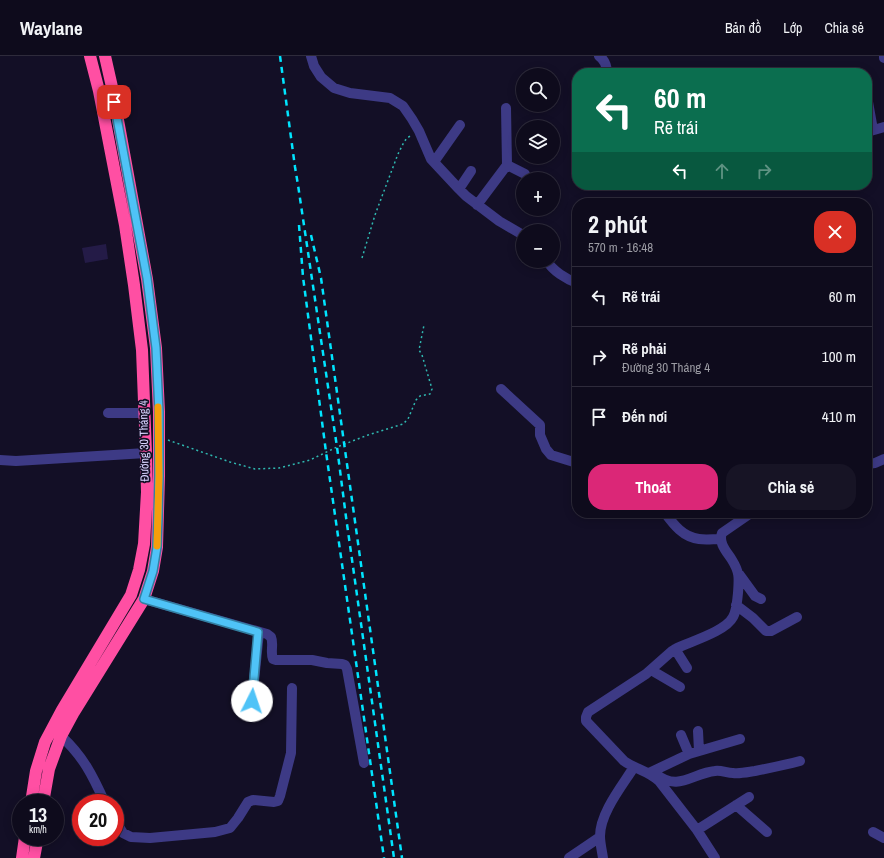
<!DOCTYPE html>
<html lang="vi">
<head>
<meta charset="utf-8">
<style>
	:root { --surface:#0e0b1c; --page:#171425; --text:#f1f3f6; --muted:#9b9ba3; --line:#2e2b3b; --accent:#db2777 }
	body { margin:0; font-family:"Archivo Narrow",sans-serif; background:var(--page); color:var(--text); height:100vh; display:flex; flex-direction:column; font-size:15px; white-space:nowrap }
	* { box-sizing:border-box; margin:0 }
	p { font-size:13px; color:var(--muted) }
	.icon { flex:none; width:22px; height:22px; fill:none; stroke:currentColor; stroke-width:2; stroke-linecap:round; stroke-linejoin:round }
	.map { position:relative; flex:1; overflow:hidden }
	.details { position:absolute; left:572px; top:142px; width:300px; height:320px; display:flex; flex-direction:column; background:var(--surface); border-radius:16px; box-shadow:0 2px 10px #0003,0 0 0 1px var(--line) }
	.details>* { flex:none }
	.banner { position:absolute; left:572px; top:12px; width:300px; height:122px; border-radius:16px; box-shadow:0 2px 10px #0003,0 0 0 1px var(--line); background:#0b6e4f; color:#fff; overflow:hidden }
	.buttons { position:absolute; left:516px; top:12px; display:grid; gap:8px }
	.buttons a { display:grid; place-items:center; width:44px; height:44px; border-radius:50%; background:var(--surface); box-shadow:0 2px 10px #0003,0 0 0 1px var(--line); font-size:20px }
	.speed { position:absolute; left:12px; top:738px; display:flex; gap:8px; font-size:20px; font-weight:700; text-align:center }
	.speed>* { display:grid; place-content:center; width:52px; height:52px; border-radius:50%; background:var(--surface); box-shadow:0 2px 10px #0003,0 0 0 1px var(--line); line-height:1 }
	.speed small { font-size:10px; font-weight:400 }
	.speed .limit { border:6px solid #d22; background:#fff; color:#111 }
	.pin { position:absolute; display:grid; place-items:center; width:34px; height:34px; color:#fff; margin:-17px; border-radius:8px; box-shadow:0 2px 6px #0006 }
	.me { position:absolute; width:44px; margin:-22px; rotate:4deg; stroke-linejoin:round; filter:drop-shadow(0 0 3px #0008) }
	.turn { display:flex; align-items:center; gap:14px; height:84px; padding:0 16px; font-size:18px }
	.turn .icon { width:52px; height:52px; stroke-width:2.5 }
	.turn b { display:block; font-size:28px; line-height:34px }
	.lanes { display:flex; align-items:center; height:38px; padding:0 16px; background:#0003; justify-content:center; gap:20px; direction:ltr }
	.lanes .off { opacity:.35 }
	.round { display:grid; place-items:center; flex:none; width:42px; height:42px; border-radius:16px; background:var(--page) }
	.summary { display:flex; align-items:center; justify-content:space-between; height:68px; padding:0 16px }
	h1 { font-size:24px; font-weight:800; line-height:30px }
	.cta { display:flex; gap:8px; margin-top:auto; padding:8px 16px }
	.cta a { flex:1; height:46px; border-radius:16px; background:var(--accent); color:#fff; font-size:16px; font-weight:800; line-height:46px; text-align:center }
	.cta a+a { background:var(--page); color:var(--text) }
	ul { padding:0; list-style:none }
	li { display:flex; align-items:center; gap:12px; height:60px; padding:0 16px; border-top:1px solid var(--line) }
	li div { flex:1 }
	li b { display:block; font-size:15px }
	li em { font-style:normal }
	header { display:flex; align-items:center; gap:24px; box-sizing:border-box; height:56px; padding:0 20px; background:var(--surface); border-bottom:1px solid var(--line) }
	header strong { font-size:19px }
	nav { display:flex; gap:22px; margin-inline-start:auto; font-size:14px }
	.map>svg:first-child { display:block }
</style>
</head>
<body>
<header>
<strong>Waylane</strong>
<nav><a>Bản đồ</a><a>Lớp</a><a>Chia sẻ</a></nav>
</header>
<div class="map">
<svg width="884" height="802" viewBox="0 0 884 802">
	<rect width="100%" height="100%" fill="#130f26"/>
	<path fill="#241b47" d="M106,188L108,203L85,207L82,192Z"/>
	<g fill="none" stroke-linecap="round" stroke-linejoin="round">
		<path stroke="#2fb8b0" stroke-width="1.5" stroke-dasharray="2 3" stroke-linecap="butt" d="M362,202L375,159L387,127L398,98L404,86L407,82L412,79
			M168,384L230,406L255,413L279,412L310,404L337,391L368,379L403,368L408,363L416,344L420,340L430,338L432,333L422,299L419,294L424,269"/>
		<path stroke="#3d3a85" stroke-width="10" d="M311,0L314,10L321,21L334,32L350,37L390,42L403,50L412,63L419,75L431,103L459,133L466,140L499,165L523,179
			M599,0C605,4 607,10 607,17
			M884,0V2
			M868,46L873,74
			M867,76L884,71
			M434,106L460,69
			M507,109L525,118
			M459,133L471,115
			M477,149L507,109L506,52
			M547,205C553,215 566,223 577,227
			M501,333L540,369V379L546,393L551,399L577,407
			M108,357H144
			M0,404L16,405L146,397
			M867,408L875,407L884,403
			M665,457C674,469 683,481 699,483C706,484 713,483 721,483
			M739,518L755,540L761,543
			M144,543L267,578L271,581C274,588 270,596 273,603L276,604H312L327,607L342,608L345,609L347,613L364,707
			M736,549L753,562L766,575H771L797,561
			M675,593L687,612
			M651,614L680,631
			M252,645L259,576
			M698,675L699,695
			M681,679L689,698
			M61,680C83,700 93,720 105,747
			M649,717L689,698L740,683
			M656,718C678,736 693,717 715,715C721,714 727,717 733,717C740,718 748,716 755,715C770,712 785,709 800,705
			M736,749L767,776
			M115,764L123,777L131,781L150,782L215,776L230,772L238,762L248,746L253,744L274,746L278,745L280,740L291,697L292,632
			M697,774L749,741
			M873,776L884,782
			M569,802L600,781
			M603,802C602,795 600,787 600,780C600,757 622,730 634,711
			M715,802L697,774L659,725C649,715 635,713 624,705L586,665V661L588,656L646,618L672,595L677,592C692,585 726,575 733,561C737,554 737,545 738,537C739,522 740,517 732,504C727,496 718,487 722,477L751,457"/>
		<path stroke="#ff4fa3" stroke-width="12" d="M31,747L36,715L45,686L62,654L131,539L139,514L144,488L147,436L146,397L142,294L134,229L125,169L99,35L90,0
			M43,747L49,713L61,680L74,656L144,543L153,515L157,491L159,420V356L156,292L147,223L112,31L105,0
			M22,802L25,781
			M34,802L38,781"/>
		<path stroke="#00e5ff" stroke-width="2.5" stroke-dasharray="6 5" stroke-linecap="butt" d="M280,0L295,111L298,129L337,391L346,461L394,802
			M299,169L303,221L326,396L384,802
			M311,179L321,222L402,802"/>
	</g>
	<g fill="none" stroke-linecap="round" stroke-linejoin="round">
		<g stroke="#337fa1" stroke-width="10">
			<path id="route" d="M114,46L147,222L156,292L159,356V420L158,462L157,491L153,515L144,543L258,576L252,645"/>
		</g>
		<use href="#route" stroke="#4fc3f7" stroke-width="7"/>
		<path stroke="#f59e0b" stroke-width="7" d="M157,490L159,420L158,351"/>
	</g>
	<g text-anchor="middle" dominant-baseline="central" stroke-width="3.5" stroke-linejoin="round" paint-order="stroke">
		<g font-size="12" fill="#d9d4ff" stroke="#130f26">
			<text transform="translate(144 385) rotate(-91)">Đường 30 Tháng 4</text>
		</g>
	</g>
</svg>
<div class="buttons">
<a><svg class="icon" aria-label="search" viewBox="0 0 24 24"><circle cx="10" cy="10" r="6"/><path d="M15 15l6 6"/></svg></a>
<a><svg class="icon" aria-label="layers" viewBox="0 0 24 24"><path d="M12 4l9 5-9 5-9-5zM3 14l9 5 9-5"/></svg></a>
<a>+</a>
<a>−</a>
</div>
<div class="speed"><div>13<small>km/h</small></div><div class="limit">20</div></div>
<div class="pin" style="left:114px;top:46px;background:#d93025"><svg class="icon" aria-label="arrive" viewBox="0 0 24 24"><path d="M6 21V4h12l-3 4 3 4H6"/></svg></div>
<svg class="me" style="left:252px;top:645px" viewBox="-20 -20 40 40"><circle r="19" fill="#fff"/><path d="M0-13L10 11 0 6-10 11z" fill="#4fc3f7"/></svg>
<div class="banner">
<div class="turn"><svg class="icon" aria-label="left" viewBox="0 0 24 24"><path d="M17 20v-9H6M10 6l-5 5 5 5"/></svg><div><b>60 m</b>Rẽ trái</div></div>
<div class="lanes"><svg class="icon" aria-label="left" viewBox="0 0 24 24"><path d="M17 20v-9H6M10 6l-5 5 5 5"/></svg><svg class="icon off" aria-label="ahead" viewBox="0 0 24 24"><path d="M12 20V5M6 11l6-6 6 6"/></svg><svg class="icon off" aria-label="right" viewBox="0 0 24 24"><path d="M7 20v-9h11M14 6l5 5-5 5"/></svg></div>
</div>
<section class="details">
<div class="summary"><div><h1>2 phút</h1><p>570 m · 16:48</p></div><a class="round" style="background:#d93025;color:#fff"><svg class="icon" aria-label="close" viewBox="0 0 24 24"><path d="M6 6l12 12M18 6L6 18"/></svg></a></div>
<ul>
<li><svg class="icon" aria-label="left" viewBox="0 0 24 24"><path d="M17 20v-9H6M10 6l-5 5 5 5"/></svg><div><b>Rẽ trái</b></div><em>60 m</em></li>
<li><svg class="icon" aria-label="right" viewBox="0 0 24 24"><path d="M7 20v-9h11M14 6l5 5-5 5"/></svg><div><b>Rẽ phải</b><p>Đường 30 Tháng 4</p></div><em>100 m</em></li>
<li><svg class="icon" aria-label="arrive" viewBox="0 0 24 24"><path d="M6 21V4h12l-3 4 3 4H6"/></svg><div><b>Đến nơi</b></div><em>410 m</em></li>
</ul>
<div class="cta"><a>Thoát</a><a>Chia sẻ</a></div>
</section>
</div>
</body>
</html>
